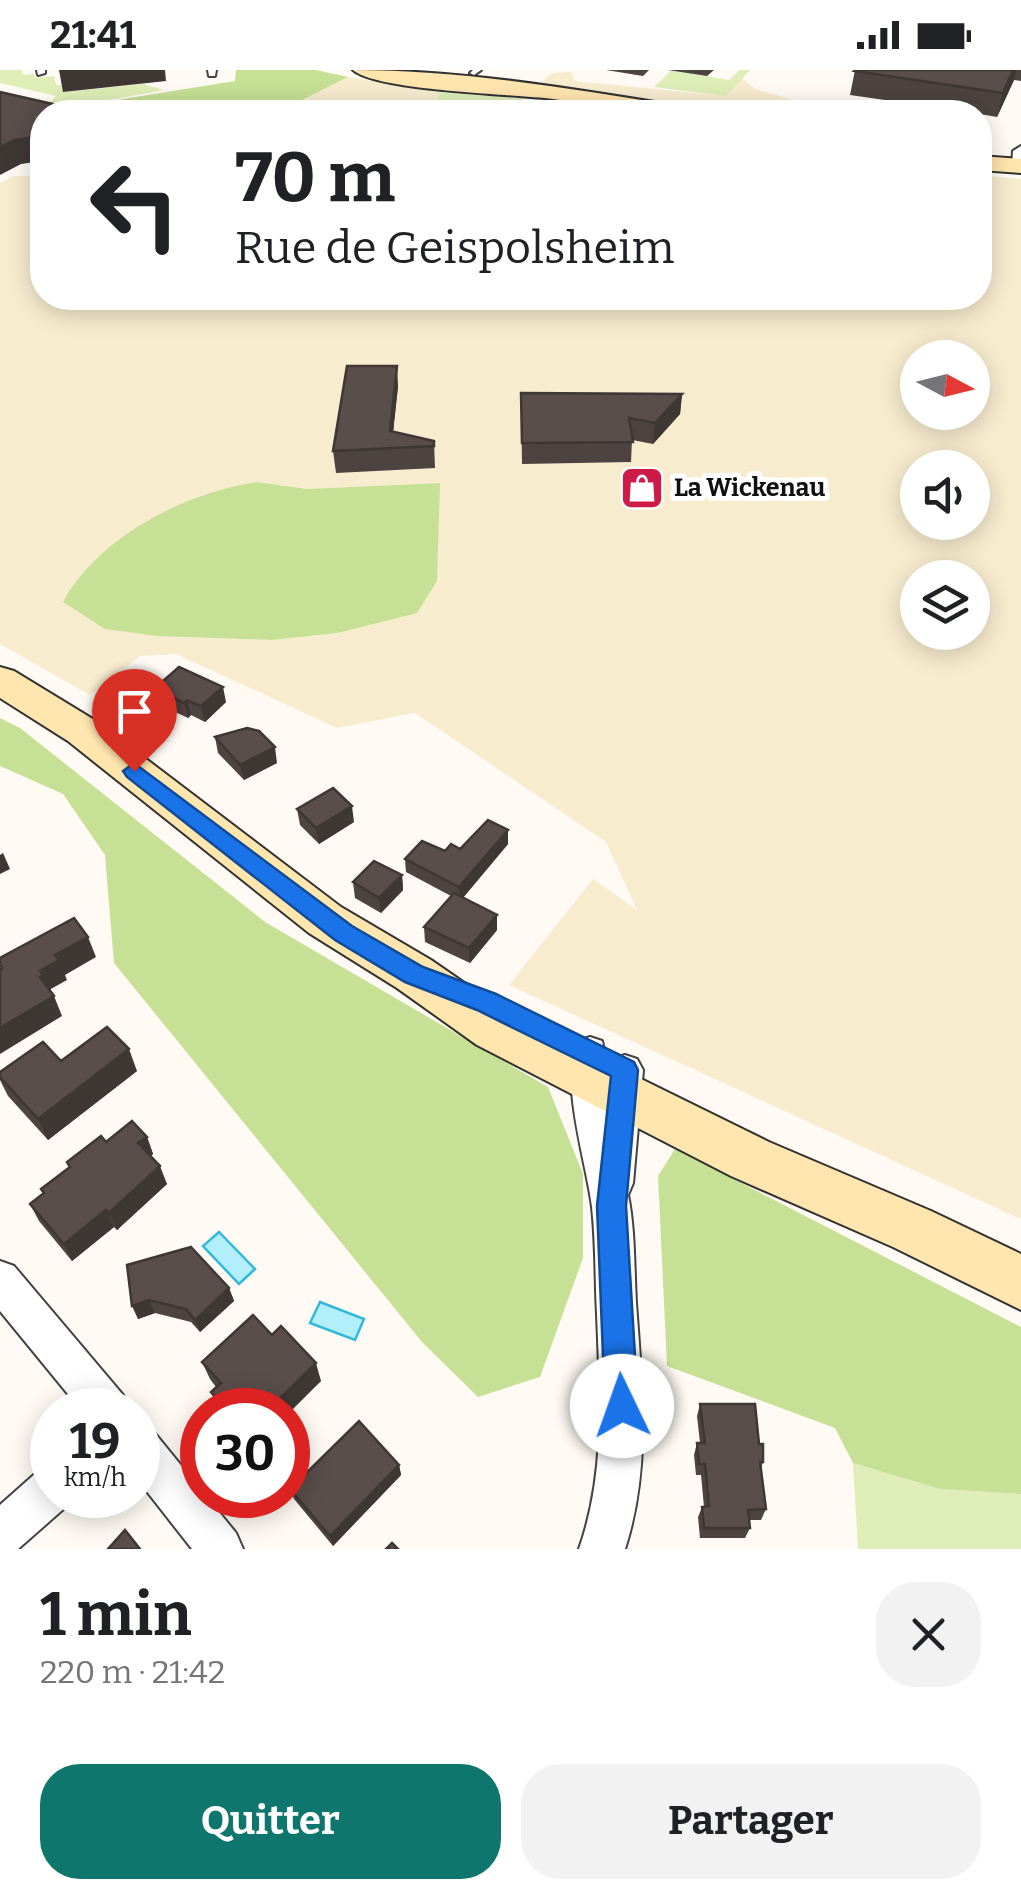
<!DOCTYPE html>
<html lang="fr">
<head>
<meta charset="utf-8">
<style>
	:root { --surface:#fff; --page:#f2f2f2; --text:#202124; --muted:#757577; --accent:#0f766e }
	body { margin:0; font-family:Bitter,serif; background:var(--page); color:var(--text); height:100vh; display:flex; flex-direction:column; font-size:38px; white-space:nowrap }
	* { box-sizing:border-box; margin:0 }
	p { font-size:32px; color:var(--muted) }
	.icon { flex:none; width:55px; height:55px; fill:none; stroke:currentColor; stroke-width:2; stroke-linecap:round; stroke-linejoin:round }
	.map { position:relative; height:1479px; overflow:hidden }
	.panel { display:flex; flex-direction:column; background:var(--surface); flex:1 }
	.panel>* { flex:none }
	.banner { position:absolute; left:30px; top:30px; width:962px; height:210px; border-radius:40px; box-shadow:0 5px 25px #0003; background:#fff; color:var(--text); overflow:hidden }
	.needle { width:65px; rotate:97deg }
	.buttons { position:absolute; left:900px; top:270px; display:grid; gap:20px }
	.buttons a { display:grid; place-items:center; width:90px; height:90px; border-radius:50%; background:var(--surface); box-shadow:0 5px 25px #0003; font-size:50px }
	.speed { position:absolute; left:30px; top:1318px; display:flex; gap:20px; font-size:50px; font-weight:700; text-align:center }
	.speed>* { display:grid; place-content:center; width:130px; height:130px; border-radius:50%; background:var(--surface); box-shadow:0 5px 25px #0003; line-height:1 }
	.speed small { font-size:25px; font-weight:400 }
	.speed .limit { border:15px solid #d22; background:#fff; color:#111 }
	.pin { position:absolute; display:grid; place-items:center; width:85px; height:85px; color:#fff; margin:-102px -42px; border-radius:50% 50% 50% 0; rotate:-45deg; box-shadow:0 0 10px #0007 }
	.pin .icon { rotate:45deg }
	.me { position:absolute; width:110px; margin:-55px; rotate:357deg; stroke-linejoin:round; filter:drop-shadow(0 0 8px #0008) }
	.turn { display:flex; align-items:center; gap:35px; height:210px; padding:0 40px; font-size:45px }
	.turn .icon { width:130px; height:130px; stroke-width:2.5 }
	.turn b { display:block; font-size:70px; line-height:85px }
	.round { display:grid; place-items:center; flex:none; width:105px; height:105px; border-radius:40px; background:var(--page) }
	.summary { display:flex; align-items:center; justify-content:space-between; height:170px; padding:0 40px }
	h1 { font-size:60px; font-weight:700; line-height:75px }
	.cta { display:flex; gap:20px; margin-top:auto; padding:20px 40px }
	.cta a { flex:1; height:115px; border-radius:40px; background:var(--accent); color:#fff; font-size:40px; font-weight:700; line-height:115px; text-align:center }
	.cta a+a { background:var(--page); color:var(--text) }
	.status { display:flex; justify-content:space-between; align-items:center; height:70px; padding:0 50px; background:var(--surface); direction:ltr }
	.status svg { height:28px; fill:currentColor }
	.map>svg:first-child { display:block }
</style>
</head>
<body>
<div class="status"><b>21:41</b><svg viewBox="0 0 49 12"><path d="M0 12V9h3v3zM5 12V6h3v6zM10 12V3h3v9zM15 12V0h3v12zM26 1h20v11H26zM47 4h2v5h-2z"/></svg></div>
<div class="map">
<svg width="1021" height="1479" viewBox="0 0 1021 1479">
	<rect width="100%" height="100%" fill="#fffaf3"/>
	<path fill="#f8eccf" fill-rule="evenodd" d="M571,2L575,11L725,26L742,8L755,19L834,42H696L537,16L552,3Z
		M348,7L438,22L437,42H278Z
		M980,105L1021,109V1149L509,915L593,809L637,840L606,772L415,643L337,658L176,584L140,586L90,625L0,574V113L13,106H42V228H980ZM918,288H972V342H918ZM918,398H972V452H918ZM257,412L307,419L439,413L437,511L337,563L273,570L157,566ZM918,508H972V562H918Z"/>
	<path fill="#dfeeb8" d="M0,0H22L23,5L34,4L35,8L54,6L56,15H62L64,22L143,14L164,20L42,42L56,26L0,13Z
		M672,0L729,10L739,0H750L726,26L654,17Z
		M438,22L522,28L524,42H437Z
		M853,1393L940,1419L1021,1424V1479H858Z"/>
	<path fill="#c6e095" d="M236,0H316L348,7L278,42H42L235,11Z
		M257,412L307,419L440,413L437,511L417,543L337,563L273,570L157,566L105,559L63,532C98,467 186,422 257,412Z
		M0,648L20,658L265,852L548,1017L583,1104V1188L540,1307L478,1327L422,1272L114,893L105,785L63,724L0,696Z
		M675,1079L1021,1257V1424L940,1419L853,1393L835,1358L667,1296L658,1106Z"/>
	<path fill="#b2effb" stroke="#32b9d9" stroke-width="2.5" d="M219,1162L255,1199L239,1214L203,1176Z
		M320,1232L364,1249L355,1270L310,1253Z"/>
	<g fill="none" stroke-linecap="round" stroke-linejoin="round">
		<g stroke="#434343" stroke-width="4">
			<path id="service" d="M37,0H45V3L38,5Z
				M208,0H216L215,6H209Z
				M473,0H481L474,5L470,3Z"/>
		</g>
		<g stroke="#434343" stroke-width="4">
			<path id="minor" d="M1021,76V101H1020L1012,96L1013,81Z
				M590,967L602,971L608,998L613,989L625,985L637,989L643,1000L633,1113L628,1125C635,1159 634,1197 636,1233C642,1316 651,1399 625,1479H579C606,1403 600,1324 597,1244C595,1209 596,1172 592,1137C587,1094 559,1010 578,971Z
				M0,1191L14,1196L123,1325L129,1340H81L0,1241Z
				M138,1354L153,1361L236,1463L243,1479H192L138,1410Z
				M52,1397V1425H71L68,1435L18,1479H0V1435L36,1403Z"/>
		</g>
		<g stroke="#323232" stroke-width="4">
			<path id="secondary" d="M353,0C460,0 568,18 673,35L684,42C639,45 597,35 553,29C514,24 377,21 353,0Z
				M980,86L1021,89V103L980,100Z
				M0,597L14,601L96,651L341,837L431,890L511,945L769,1072L931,1141L1021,1184V1240L893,1177L731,1106L477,975L397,918L309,863L68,671L0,628Z"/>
		</g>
		<use href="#service" fill="#fff" fill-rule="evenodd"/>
		<use href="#minor" fill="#fff" fill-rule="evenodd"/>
		<use href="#secondary" fill="#ffe5ae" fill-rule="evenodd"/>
	</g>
	<path fill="#4d4340" d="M606,0H649L643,6Z
		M668,0H714L707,6Z
		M855,0H1021V11L1014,10L997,47L980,44V42H969L850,25Z
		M398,316L393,362L434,371L435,398L336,403L333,381Z
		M521,323L682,324L680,344L653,374L632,370L631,392L522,394Z
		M154,619L226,632L205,652L191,645L188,648L158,634Z
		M215,667L277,693L244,710L218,683Z
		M297,739L354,752L319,774L300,755Z
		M508,774L463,828L497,845V860L470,893L425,872L424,857L451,826L406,802L405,789L460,779Z
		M402,805L403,820L381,843L355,828L353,812Z
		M61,991L137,1001L48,1070L8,1026L0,1010V1002Z
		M147,1067L153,1084L151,1086L167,1114L117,1160L114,1157L72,1191L39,1151L30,1134L43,1124L69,1098L67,1092L106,1072Z
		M127,1195L229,1218L234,1231L200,1262L191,1252L155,1243L138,1249Z
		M272,1265L321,1311L288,1340H219L211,1322L216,1317L210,1309L202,1292Z
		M700,1334L759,1374L763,1392L761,1398L766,1439L761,1450H749L750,1458L745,1468H700L698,1447L702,1437H704L701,1405H696L694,1385L697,1373H700L697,1346Z
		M399,1395L401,1405L333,1476L294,1429L290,1419Z"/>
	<path fill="#3f3734" d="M59,0H165L166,11L63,22Z
		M1013,0H1016L1014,10L997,47L1003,23Z
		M42,66V91L21,94L0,105V77L15,70Z
		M397,296L398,316L391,382L390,361Z
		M682,324L680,344L653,374L655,353Z
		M223,617L226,632L205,652L201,636Z
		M187,630L191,645L188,648L184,633Z
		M275,677L277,693L244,710L240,695Z
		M352,736L354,752L319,774L316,758Z
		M508,760V774L460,831L459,817Z
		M3,783L10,799L0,804V785Z
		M402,805L403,820L381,843L379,828Z
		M497,845V860L470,893L469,878Z
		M88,867L96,887L65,905L67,910L49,920L40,907V901L55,885Z
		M54,926L62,946L0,984V958Z
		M129,979L137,1001L48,1070L38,1049Z
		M147,1067L153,1084L145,1091L138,1073Z
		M160,1096L167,1114L117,1160L109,1143Z
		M106,1140L114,1157L72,1191L64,1174Z
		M229,1218L234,1231L200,1262L195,1250Z
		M149,1230L155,1243L138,1249L132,1236Z
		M316,1293L321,1311L288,1344V1340H268Z
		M399,1395L401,1405L333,1476L330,1466Z"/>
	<path fill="#5a4e4b" stroke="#3f3734" stroke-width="2.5" d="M855,0H1013L1003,23L854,1Z
		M0,22L70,38L61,42H42V52L40,53H42V66L15,70L0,77Z
		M347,296H397L390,361L434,371V376L333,381Z
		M521,323L682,324L655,353L629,348L633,372L522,373Z
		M179,597L223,617L201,636L187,630L184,633L154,619Z
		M247,658L259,661L275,677L240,695L215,667Z
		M333,718L352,736L316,758L297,739Z
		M488,750L508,760L459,817L405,789L422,771L445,781L451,774L460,779Z
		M374,791L402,805L379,828L353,812Z
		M454,823L497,845L469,878L424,857Z
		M74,848L88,867L55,885L59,890L40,901L43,905L40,907L54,926L0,958V900L2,898L0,895V888Z
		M107,957L129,979L38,1049L0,1007V1002L43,972L61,991Z
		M132,1051L147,1067L138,1073L160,1096L109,1143L106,1140L64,1174L30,1134L44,1123L41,1119L70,1097L67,1092L101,1066L106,1072Z
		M191,1177L229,1218L195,1250L186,1239L149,1230L132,1236L127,1195Z
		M253,1245L272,1265L281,1256L316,1293L268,1340H227L211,1322L221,1313L202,1292Z
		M700,1334H755L759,1374H763V1392H760L766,1439L748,1440L750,1458H704L702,1437L709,1436L705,1394H699L697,1373H705Z
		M359,1351L399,1395L330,1466L290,1419Z
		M125,1460L140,1479H108Z
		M392,1473L398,1479H386Z"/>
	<path fill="#1a73e8" stroke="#114b97" stroke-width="2.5" d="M134,693L352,856L423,897L496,924L634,992L638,1000L626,1136L638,1336L633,1347L622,1352L610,1347L605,1336L597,1136L611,1006L477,940L405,912L335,870L127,707L123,701Z"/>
	<defs>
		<g id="shop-square" transform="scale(2.25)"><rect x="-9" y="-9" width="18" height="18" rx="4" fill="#cd1a47" stroke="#fff"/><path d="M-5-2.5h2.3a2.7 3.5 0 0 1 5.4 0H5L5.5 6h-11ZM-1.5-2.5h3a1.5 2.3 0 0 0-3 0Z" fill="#fff"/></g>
	</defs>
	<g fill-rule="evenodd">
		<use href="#shop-square" x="642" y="418"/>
	</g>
	<g text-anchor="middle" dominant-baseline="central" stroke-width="10" stroke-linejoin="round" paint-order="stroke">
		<g font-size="25" font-weight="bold" fill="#101010" stroke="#fff" text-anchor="start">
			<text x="674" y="418">La Wickenau</text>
		</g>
	</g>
</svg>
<div class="buttons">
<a><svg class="needle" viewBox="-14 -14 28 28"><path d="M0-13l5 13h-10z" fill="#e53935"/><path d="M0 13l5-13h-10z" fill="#757577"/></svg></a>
<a><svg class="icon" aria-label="sound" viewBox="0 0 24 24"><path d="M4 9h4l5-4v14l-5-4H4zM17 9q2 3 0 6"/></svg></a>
<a><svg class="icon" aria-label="layers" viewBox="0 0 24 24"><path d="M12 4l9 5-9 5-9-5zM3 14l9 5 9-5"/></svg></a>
</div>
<div class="speed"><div>19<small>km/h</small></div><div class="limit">30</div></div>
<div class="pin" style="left:134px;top:701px;background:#d93025"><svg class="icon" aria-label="arrive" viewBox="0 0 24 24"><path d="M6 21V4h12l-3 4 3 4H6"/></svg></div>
<svg class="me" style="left:622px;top:1336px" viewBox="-20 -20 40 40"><circle r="19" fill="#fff"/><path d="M0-13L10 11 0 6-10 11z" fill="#1a73e8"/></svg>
<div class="banner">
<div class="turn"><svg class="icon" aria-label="left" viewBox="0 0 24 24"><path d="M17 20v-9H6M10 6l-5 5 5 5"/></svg><div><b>70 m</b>Rue de Geispolsheim</div></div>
</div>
</div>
<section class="panel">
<div class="summary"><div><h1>1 min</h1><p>220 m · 21:42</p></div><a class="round"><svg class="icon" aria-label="close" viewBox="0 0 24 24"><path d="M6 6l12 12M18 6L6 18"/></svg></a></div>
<div class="cta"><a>Quitter</a><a>Partager</a></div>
</section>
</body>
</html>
